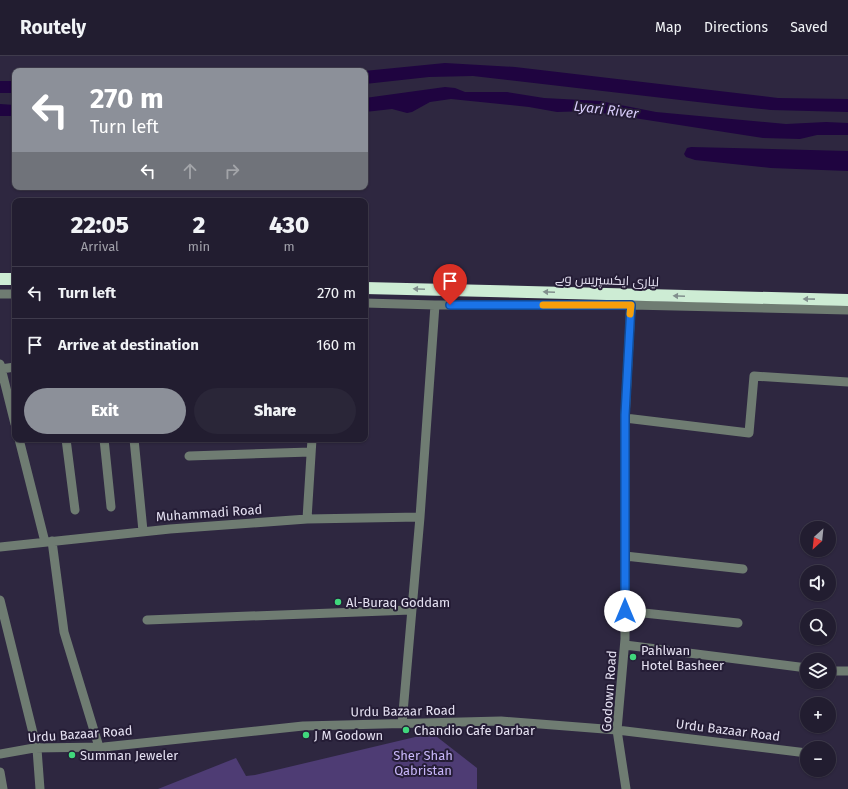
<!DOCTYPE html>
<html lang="en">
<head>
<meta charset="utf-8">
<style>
	:root { --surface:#221d30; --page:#2a2638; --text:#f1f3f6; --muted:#a2a2ab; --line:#3f3b4c; --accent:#8c9099 }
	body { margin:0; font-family:"Fira Sans",Cairo,sans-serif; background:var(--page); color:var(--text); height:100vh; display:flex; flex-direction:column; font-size:15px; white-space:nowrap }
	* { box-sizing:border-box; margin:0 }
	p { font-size:13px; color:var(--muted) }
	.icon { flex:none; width:22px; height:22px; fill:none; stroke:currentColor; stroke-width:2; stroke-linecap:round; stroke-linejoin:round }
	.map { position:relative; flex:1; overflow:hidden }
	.panel { position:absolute; left:12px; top:142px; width:356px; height:244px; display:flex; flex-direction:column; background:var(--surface); border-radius:8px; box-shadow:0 1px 3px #0004,0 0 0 1px var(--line) }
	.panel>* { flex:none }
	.guide { position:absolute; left:12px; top:12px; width:356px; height:122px; border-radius:8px; box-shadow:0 1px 3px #0004,0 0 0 1px var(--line); background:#8c9099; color:#fff; overflow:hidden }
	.needle { width:26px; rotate:207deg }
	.fabs { position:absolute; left:800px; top:465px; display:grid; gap:8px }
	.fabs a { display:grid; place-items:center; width:36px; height:36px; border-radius:50%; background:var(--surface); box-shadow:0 1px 3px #0004,0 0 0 1px var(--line); font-size:20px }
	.pin { position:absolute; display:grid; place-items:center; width:34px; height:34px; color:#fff; margin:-41px -17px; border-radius:50% 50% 50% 0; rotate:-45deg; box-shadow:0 0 4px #0007 }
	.pin .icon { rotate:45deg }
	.me { position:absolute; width:44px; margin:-22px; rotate:0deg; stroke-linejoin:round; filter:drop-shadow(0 0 3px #0008) }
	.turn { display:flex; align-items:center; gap:14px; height:84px; padding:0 12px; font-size:18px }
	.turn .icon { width:52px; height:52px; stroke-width:2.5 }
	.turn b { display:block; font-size:28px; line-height:34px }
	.lanes { display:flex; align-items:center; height:38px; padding:0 12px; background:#0003; justify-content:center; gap:20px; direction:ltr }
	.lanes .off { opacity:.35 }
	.eta { display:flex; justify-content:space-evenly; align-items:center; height:68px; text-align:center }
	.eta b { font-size:24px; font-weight:800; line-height:28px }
	.cta { display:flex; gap:8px; margin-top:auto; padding:8px 12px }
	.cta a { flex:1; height:46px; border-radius:24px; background:var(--accent); color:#fff; font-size:16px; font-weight:800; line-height:46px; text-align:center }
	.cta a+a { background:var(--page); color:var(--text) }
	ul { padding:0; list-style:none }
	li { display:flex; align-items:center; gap:12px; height:52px; padding:0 12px; border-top:1px solid var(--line) }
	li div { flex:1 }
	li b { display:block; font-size:15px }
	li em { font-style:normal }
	header { display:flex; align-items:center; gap:24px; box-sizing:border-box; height:56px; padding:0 20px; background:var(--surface); border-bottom:1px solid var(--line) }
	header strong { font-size:19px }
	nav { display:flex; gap:22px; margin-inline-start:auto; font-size:14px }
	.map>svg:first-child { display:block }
</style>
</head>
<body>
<header>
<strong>Routely</strong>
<nav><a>Map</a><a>Directions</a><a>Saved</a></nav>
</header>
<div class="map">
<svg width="848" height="733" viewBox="0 0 848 733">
	<rect width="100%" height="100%" fill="#2e2740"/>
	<path fill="#4e3c74" d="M432,677L477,712V733H158L236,702L246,720L255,719Z"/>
	<path fill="#1f0440" d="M445,7L515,11L778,42L848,43V56L771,54L732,50L473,20L429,21L365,28L364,15Z
		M0,25H15V37H0Z
		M445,31L455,32L465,36H507L544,42L600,45L656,56L786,68L826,66L848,67V79H817L800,83L763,82L589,55L557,56L529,51L451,43L430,46L412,56L407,57L392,53L365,56V42Z
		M0,48L15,49V60H0Z
		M691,91L848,95V115L771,112L695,104L686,101L684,98L687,92Z"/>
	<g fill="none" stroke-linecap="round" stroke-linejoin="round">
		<path stroke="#6f7c72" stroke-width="9" d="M0,238H15
			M365,247L435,249H631L848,254
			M0,308L15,368
			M1,313L15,311
			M625,362L749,377L754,320L848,326
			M19,383L45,486
			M66,383L75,454
			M104,383L111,451
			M134,383L143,475
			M189,400L311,396
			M307,463L312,383
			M52,485L64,576L99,691
			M0,491L170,473L307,463L420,461
			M625,500L743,513
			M0,544L37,693L40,733
			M625,555L738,567
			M147,564L411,554
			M625,589L807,612
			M829,615H848
			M402,668L420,461L435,249
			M0,698L34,692L104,691L303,670L501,665L617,674L807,697
			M0,716L3,733
			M626,733L617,674L625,583V362L631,249"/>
		<path stroke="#cdecd4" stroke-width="12" d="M0,223H15
			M365,232L848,244"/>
	</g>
	<defs><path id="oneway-solid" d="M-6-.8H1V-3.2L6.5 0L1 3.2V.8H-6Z"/></defs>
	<g fill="#818f8d">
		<use href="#oneway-solid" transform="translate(419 233) rotate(-178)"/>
		<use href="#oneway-solid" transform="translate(549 236) rotate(-178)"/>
		<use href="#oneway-solid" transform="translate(679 240) rotate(-178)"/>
		<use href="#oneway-solid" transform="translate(809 243) rotate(-179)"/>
	</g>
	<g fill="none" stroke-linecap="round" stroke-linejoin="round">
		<g stroke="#114b97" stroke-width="10">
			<path id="route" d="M450,249H631L625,359V555"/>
		</g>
		<use href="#route" stroke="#1a73e8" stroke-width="7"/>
		<path stroke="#f59e0b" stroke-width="7" d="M543,249H631L630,258"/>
	</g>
	<g fill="#40d77c" stroke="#251d36" stroke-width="1.5">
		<circle cx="338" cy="546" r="4"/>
		<circle cx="633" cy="601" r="4"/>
		<circle cx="406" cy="674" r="4"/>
		<circle cx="306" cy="679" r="4"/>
		<circle cx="72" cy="699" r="4"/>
	</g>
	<g text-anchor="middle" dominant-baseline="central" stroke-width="4" stroke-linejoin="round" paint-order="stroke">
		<g font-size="13" fill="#e5e1f2" stroke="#251d36">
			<text transform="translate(607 224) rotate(2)">لیاری ایکسپریس وے</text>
			<text transform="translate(209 457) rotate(-4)">Muhammadi Road</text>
			<text transform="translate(609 635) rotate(-86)">Godown Road</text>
			<text transform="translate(403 655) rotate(-1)">Urdu Bazaar Road</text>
			<text transform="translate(728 674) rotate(7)">Urdu Bazaar Road</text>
			<text transform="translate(80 678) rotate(-4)">Urdu Bazaar Road</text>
		</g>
		<g font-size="13" fill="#e5e1f2" stroke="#251d36" text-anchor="start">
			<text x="346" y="546">Al-Buraq Goddam</text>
			<text x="641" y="594">Pahlwan<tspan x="641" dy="15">Hotel Basheer</tspan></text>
			<text x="414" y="674">Chandio Cafe Darbar</text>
			<text x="314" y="679">J M Godown</text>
			<text x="80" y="699">Summan Jeweler</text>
		</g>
		<g font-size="13" fill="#c8b6f9" stroke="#251d36">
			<text x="423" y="699">Sher Shah<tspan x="423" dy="15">Qabristan</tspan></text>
		</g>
		<g font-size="14" font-style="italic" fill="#d9cdfb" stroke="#251d36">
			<text transform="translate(606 54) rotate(7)">Lyari River</text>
		</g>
	</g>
</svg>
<div class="fabs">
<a><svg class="needle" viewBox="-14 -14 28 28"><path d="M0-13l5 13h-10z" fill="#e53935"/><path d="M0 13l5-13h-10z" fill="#a2a2ab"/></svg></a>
<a><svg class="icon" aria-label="sound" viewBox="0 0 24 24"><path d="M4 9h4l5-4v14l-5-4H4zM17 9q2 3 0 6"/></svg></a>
<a><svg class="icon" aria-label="search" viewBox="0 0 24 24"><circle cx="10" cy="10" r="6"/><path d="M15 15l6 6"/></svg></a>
<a><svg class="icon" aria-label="layers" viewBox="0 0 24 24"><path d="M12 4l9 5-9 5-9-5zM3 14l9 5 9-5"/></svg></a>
<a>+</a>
<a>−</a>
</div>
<div class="pin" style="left:450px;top:249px;background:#d93025"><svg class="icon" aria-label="arrive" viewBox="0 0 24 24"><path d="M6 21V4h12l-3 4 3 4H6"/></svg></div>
<svg class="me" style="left:625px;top:555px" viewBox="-20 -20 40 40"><circle r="19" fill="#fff"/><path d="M0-13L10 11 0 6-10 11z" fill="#1a73e8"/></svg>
<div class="guide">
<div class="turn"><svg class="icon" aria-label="left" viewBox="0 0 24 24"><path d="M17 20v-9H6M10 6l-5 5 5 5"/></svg><div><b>270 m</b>Turn left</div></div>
<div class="lanes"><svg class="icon" aria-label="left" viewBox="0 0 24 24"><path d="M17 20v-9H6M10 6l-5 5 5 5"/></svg><svg class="icon off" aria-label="ahead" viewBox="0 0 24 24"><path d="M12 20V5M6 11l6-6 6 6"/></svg><svg class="icon off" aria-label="right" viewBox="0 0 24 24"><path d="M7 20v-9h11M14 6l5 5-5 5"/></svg></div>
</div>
<section class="panel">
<div class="eta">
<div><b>22:05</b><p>Arrival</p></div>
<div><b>2</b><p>min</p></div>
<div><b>430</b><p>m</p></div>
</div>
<ul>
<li><svg class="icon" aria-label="left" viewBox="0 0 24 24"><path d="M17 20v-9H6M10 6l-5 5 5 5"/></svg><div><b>Turn left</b></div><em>270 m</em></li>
<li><svg class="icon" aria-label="arrive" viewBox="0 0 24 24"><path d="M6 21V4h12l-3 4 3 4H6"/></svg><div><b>Arrive at destination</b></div><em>160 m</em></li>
</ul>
<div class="cta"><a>Exit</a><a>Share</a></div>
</section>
</div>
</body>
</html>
